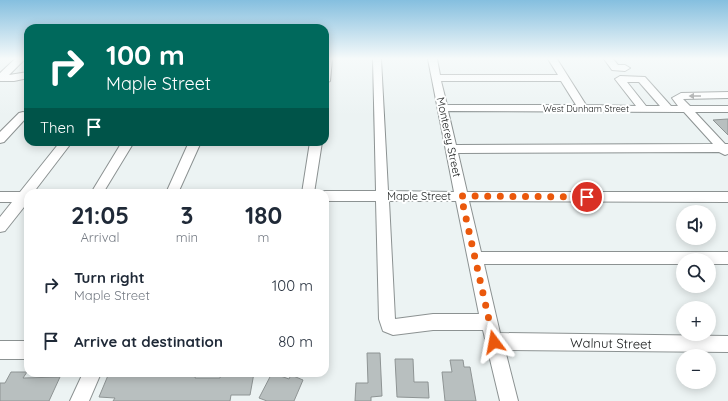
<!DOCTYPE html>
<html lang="en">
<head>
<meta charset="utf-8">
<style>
	:root { --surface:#fff; --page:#f2f2f3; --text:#1f2937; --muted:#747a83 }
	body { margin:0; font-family:Quicksand,sans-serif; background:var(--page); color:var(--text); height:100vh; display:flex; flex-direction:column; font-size:15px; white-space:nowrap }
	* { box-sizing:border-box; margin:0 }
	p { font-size:13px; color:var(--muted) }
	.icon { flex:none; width:22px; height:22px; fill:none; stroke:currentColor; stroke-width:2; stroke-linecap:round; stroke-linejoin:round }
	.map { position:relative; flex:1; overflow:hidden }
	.panel { position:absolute; left:24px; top:189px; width:305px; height:188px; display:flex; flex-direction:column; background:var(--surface); border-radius:12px; box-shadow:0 2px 10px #0003 }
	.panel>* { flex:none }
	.top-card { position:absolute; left:24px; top:24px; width:305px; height:122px; border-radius:12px; box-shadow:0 2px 10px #0003; background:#00695c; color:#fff; overflow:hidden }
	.tools { position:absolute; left:676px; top:205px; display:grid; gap:8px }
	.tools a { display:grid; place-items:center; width:40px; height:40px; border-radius:50%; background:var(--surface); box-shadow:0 2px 10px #0003; font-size:20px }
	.pin { position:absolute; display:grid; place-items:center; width:34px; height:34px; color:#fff; margin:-17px; border:2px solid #fff; border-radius:50%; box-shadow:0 1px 4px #0007 }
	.me { position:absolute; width:44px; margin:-22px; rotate:347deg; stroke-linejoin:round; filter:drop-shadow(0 0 3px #0008) }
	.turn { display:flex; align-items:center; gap:14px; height:84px; padding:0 16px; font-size:18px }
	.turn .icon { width:52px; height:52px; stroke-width:2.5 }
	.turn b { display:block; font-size:28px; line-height:34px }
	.then { display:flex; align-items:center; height:38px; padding:0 16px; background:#0003; gap:8px; font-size:15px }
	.eta { display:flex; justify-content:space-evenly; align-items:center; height:68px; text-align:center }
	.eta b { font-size:24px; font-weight:700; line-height:28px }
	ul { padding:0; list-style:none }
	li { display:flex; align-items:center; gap:12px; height:56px; padding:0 16px }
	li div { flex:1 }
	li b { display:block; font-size:15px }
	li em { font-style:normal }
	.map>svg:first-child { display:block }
</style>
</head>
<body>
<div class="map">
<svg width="728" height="401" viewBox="0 0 728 401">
	<rect width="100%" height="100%" fill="#ecf3f3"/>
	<path fill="#b8bfbf" stroke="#8e9494" d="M728,119V135L713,120Z
		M367,353H380L382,396L371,397V401H355L356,383H368Z
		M395,359H413L414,382H428L429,398L397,397Z
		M450,360H463L464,367H470L476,401H445L442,372H452Z
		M11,372H27L23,378L60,377L49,401H0V383H5Z
		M109,373H196L195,378H220L221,373H254L250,395H231L230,401H113L115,398L99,397Z
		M272,373L289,379L291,375L303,380L294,401H267L259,398Z"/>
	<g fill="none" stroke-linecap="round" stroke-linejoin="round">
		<g stroke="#8c9292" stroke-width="2">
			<path id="minor" d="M15,59H25L9,75L28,72V78L14,81H0V73Z
				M325,59H332L330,81L325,84Z
				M373,59H381L388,191L454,192L428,59H437L440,75H558L548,59H557L586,105L636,106L615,79L620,76L645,77L671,106H678L672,98L681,93L728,92V98L683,99L690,106H728V112H695L725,144H728V154L725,155L719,152L458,153L467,192H728V202L469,201L481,252H728V264H709V260H683V264H484L500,333L728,336V352L505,350L518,401H500L483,330H433L393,335L383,331L379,319L376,201H325V193H320L325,191H376ZM441,81H561L576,105H447ZM627,82H639L660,106H646ZM448,111L684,112L713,144L456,145ZM389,201H456L479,314H433L395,319Z
				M604,59H613L618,65H625L630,68L625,71L612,70Z
				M23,112L27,113L28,115L27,117L4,142L0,143V132L19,113Z
				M60,142H72L33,193H28V202L5,231L0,232V217L12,202H0V192H20Z
				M122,142H134L103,193H91Z
				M189,142H201L178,193H166Z
				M310,142H322L314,193H302Z
				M0,341H28V359H0Z
				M83,373H101L89,401H70Z"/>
		</g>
		<use href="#minor" fill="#fff" fill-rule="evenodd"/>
	</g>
	<defs><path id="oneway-solid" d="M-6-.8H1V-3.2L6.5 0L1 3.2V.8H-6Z"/></defs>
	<use fill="#969797" href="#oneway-solid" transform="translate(695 96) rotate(180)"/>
	<linearGradient id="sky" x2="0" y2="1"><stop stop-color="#85bfdf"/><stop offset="0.51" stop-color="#f6fafa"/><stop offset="1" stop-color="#f6fafa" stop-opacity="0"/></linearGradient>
	<rect width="728" height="115" fill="url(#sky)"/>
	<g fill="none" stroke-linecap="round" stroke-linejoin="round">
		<path stroke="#ea580c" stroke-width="7" stroke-dasharray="0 12.6" d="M494,342L461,196L587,197"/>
	</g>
	<g text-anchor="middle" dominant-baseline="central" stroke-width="4" stroke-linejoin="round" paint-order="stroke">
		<g font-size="9" fill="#161818" stroke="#feffff">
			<text x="586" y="108">West Dunham Street</text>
		</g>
		<g font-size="11" fill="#161818" stroke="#feffff">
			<text transform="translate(449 137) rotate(78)">Monterey Street</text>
			<text x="419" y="196">Maple Street</text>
		</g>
		<g font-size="13" fill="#161818" stroke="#feffff">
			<text transform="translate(611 343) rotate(1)">Walnut Street</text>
		</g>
	</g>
</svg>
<div class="tools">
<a><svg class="icon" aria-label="sound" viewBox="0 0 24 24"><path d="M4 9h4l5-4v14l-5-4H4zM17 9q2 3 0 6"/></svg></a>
<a><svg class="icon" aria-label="search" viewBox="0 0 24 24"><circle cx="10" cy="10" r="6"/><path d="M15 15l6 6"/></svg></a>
<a>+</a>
<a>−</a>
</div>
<div class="pin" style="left:587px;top:197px;background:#d93025"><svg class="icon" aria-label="arrive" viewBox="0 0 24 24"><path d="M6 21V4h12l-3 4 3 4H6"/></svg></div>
<svg class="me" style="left:494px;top:342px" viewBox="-20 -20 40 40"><path d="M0-17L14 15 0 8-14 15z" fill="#ea580c" stroke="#fff" stroke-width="4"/></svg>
<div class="top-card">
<div class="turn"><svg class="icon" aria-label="right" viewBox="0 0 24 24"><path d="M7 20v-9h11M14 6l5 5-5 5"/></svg><div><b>100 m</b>Maple Street</div></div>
<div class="then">Then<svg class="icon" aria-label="arrive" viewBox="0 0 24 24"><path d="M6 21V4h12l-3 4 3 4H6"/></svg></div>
</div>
<section class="panel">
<div class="eta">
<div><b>21:05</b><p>Arrival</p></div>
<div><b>3</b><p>min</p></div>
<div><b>180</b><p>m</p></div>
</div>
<ul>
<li><svg class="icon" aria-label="right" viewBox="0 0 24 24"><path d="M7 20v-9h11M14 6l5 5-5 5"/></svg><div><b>Turn right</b><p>Maple Street</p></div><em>100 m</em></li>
<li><svg class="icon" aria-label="arrive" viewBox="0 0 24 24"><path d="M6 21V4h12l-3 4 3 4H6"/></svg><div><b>Arrive at destination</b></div><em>80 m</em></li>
</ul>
</section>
</div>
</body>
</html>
